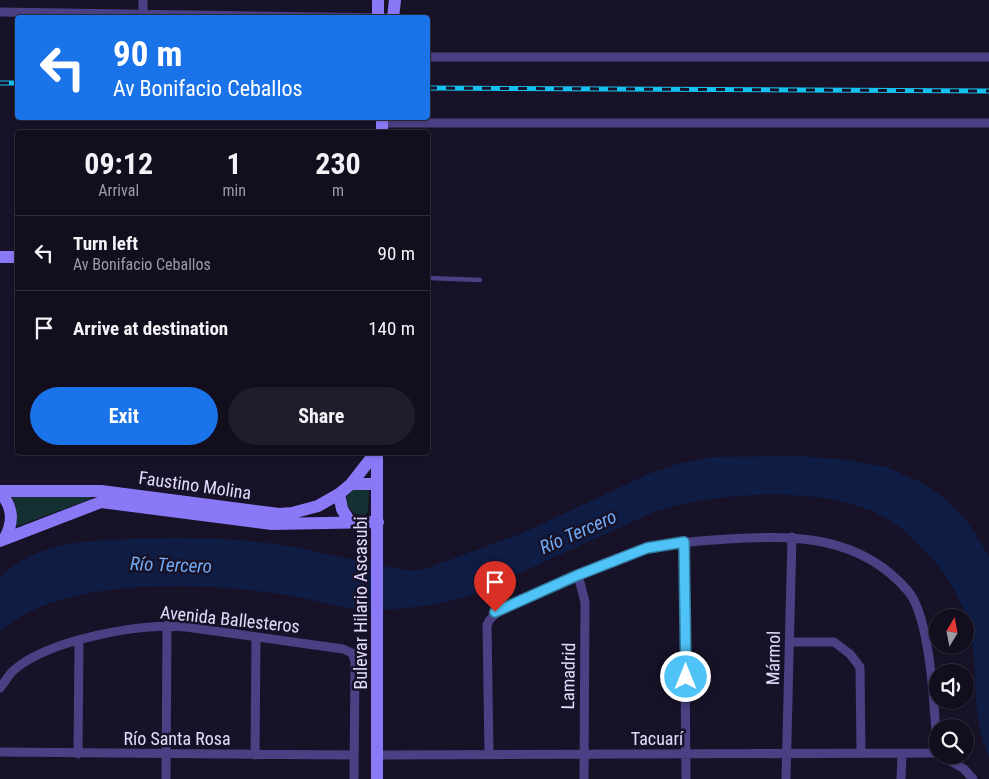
<!DOCTYPE html>
<html lang="en">
<head>
<meta charset="utf-8">
<style>
	:root { --surface:#120e1e; --page:#1f1c2b; --text:#f1f3f6; --muted:#9c9ca4; --line:#312e3c; --accent:#1a73e8 }
	body { margin:0; font-family:"Roboto Condensed",sans-serif; background:var(--page); color:var(--text); height:100vh; display:flex; flex-direction:column; font-size:19px; white-space:nowrap }
	* { box-sizing:border-box; margin:0 }
	p { font-size:16px; color:var(--muted) }
	.icon { flex:none; width:28px; height:28px; fill:none; stroke:currentColor; stroke-width:2; stroke-linecap:round; stroke-linejoin:round }
	.map { position:relative; flex:1; overflow:hidden }
	.panel { position:absolute; left:15px; top:130px; width:415px; height:325px; display:flex; flex-direction:column; background:var(--surface); border-radius:5px; box-shadow:0 1px 4px #0004,0 0 0 1px var(--line) }
	.panel>* { flex:none }
	.hud { position:absolute; left:15px; top:15px; width:415px; height:105px; border-radius:5px; box-shadow:0 1px 4px #0004,0 0 0 1px var(--line); background:#1a73e8; color:#fff; overflow:hidden }
	.needle { width:32px; rotate:10deg }
	.controls { position:absolute; left:929px; top:609px; display:grid; gap:10px }
	.controls a { display:grid; place-items:center; width:45px; height:45px; border-radius:50%; background:var(--surface); box-shadow:0 1px 4px #0004,0 0 0 1px var(--line); font-size:25px }
	.pin { position:absolute; display:grid; place-items:center; width:42px; height:42px; color:#fff; margin:-51px -21px; border-radius:50% 50% 50% 0; rotate:-45deg; box-shadow:0 0 5px #0007 }
	.pin .icon { rotate:45deg }
	.me { position:absolute; width:55px; margin:-28px; rotate:0deg; stroke-linejoin:round; filter:drop-shadow(0 0 4px #0008) }
	.turn { display:flex; align-items:center; gap:18px; height:105px; padding:0 15px; font-size:22px }
	.turn .icon { width:65px; height:65px; stroke-width:2.5 }
	.turn b { display:block; font-size:35px; line-height:42px }
	.eta { display:flex; justify-content:space-evenly; align-items:center; height:85px; text-align:center }
	.eta b { font-size:30px; font-weight:700; line-height:35px }
	.button { display:flex; gap:10px; margin-top:auto; padding:10px 15px }
	.button a { flex:1; height:58px; border-radius:30px; background:var(--accent); color:#fff; font-size:20px; font-weight:700; line-height:58px; text-align:center }
	.button a+a { background:var(--page); color:var(--text) }
	ul { padding:0; list-style:none }
	li { display:flex; align-items:center; gap:15px; height:75px; padding:0 15px; border-top:1px solid var(--line) }
	li div { flex:1 }
	li b { display:block; font-size:19px }
	li em { font-style:normal }
	.map>svg:first-child { display:block }
</style>
</head>
<body>
<div class="map">
<svg width="989" height="779" viewBox="0 0 989 779">
	<rect width="100%" height="100%" fill="#181228"/>
	<path fill="#153032" d="M352,489H369L368,512L365,515L355,514L347,506L346,497Z
		M12,496H92L91,499L15,527L17,511Z"/>
	<path fill="#0f1c44" d="M801,456L849,460L886,467L920,482L946,499L966,520L989,556V757C968,709 981,668 968,623C957,582 919,536 882,516C825,485 711,491 652,513L469,596C438,605 397,611 364,610C341,609 317,600 293,596C213,583 64,573 0,632V577C40,542 77,542 128,539C181,537 234,537 287,546C328,553 369,564 410,571L425,569L525,532L646,475L674,465L709,457Z"/>
	<g fill="none" stroke-linecap="round" stroke-linejoin="round">
		<path stroke="#4a4084" stroke-width="4.5" d="M428,278L480,280"/>
		<path stroke="#4a4084" stroke-width="9" d="M0,12L391,18
			M143,17V0
			M428,57H989
			M382,123H989
			M684,542L686,779
			M578,575L585,602L584,779
			M790,642H834L850,654L860,667L861,753
			M0,688C5,682 9,674 14,670C48,640 143,622 186,627L343,649L352,653L355,661L354,779
			M0,752L354,755
			M78,754L79,641
			M489,754L487,625C494,606 531,596 550,587C580,574 616,556 648,548C674,542 701,541 727,539C795,535 860,535 908,591C931,618 935,715 937,753
			M255,755L256,637
			M377,755L937,753
			M941,755L964,769L973,779
			M166,779L167,625
			M786,779L792,537
			M901,779L902,754"/>
		<path stroke="#8979f6" stroke-width="12" d="M378,18V0
			M393,18L395,0
			M382,132V118
			M0,257H18
			M377,452V779
			M351,484L376,452
			M0,491H101L279,514L292,513L318,506L339,494L351,484H377
			M0,492C13,507 14,521 5,538
			M339,494L342,509L350,522
			M0,541L101,502L272,524L378,522"/>
		<g stroke="#15c2ef" stroke-width="5">
			<path id="rail" d="M0,83H18
				M428,88L989,91"/>
		</g>
		<use href="#rail" stroke="#181228" stroke-width="3" stroke-dasharray="9" stroke-linecap="butt"/>
	</g>
	<g fill="none" stroke-linecap="round" stroke-linejoin="round">
		<g stroke="#337fa1" stroke-width="12">
			<path id="route" d="M495,612L578,575L647,548L684,542L686,677"/>
		</g>
		<use href="#route" stroke="#4fc3f7" stroke-width="9"/>
	</g>
	<g text-anchor="middle" dominant-baseline="central" stroke-width="5" stroke-linejoin="round" paint-order="stroke">
		<g font-size="18" fill="#e3dbfd" stroke="#181228">
			<text transform="translate(195 485) rotate(8)">Faustino Molina</text>
			<text transform="translate(360 603) rotate(-90)">Bulevar Hilario Ascasubi</text>
			<text transform="translate(230 619) rotate(6)">Avenida Ballesteros</text>
			<text transform="translate(773 658) rotate(-89)">Mármol</text>
			<text transform="translate(568 676) rotate(-89)">Lamadrid</text>
			<text x="177" y="738">Río Santa Rosa</text>
			<text x="657" y="738">Tacuarí</text>
		</g>
		<g font-size="19" font-style="italic" fill="#71aaf5" stroke="#181228">
			<text transform="translate(578 532) rotate(-24)">Río Tercero</text>
			<text transform="translate(171 565) rotate(2)">Río Tercero</text>
		</g>
	</g>
</svg>
<div class="controls">
<a><svg class="needle" viewBox="-14 -14 28 28"><path d="M0-13l5 13h-10z" fill="#e53935"/><path d="M0 13l5-13h-10z" fill="#9c9ca4"/></svg></a>
<a><svg class="icon" aria-label="sound" viewBox="0 0 24 24"><path d="M4 9h4l5-4v14l-5-4H4zM17 9q2 3 0 6"/></svg></a>
<a><svg class="icon" aria-label="search" viewBox="0 0 24 24"><circle cx="10" cy="10" r="6"/><path d="M15 15l6 6"/></svg></a>
</div>
<div class="pin" style="left:495px;top:612px;background:#d93025"><svg class="icon" aria-label="arrive" viewBox="0 0 24 24"><path d="M6 21V4h12l-3 4 3 4H6"/></svg></div>
<svg class="me" style="left:686px;top:677px" viewBox="-20 -20 40 40"><circle r="17" fill="#4fc3f7" stroke="#fff" stroke-width="3"/><path d="M0-11L8 9 0 5-8 9z" fill="#fff"/></svg>
<div class="hud">
<div class="turn"><svg class="icon" aria-label="left" viewBox="0 0 24 24"><path d="M17 20v-9H6M10 6l-5 5 5 5"/></svg><div><b>90 m</b>Av Bonifacio Ceballos</div></div>
</div>
<section class="panel">
<div class="eta">
<div><b>09:12</b><p>Arrival</p></div>
<div><b>1</b><p>min</p></div>
<div><b>230</b><p>m</p></div>
</div>
<ul>
<li><svg class="icon" aria-label="left" viewBox="0 0 24 24"><path d="M17 20v-9H6M10 6l-5 5 5 5"/></svg><div><b>Turn left</b><p>Av Bonifacio Ceballos</p></div><em>90 m</em></li>
<li><svg class="icon" aria-label="arrive" viewBox="0 0 24 24"><path d="M6 21V4h12l-3 4 3 4H6"/></svg><div><b>Arrive at destination</b></div><em>140 m</em></li>
</ul>
<div class="button"><a>Exit</a><a>Share</a></div>
</section>
</div>
</body>
</html>
